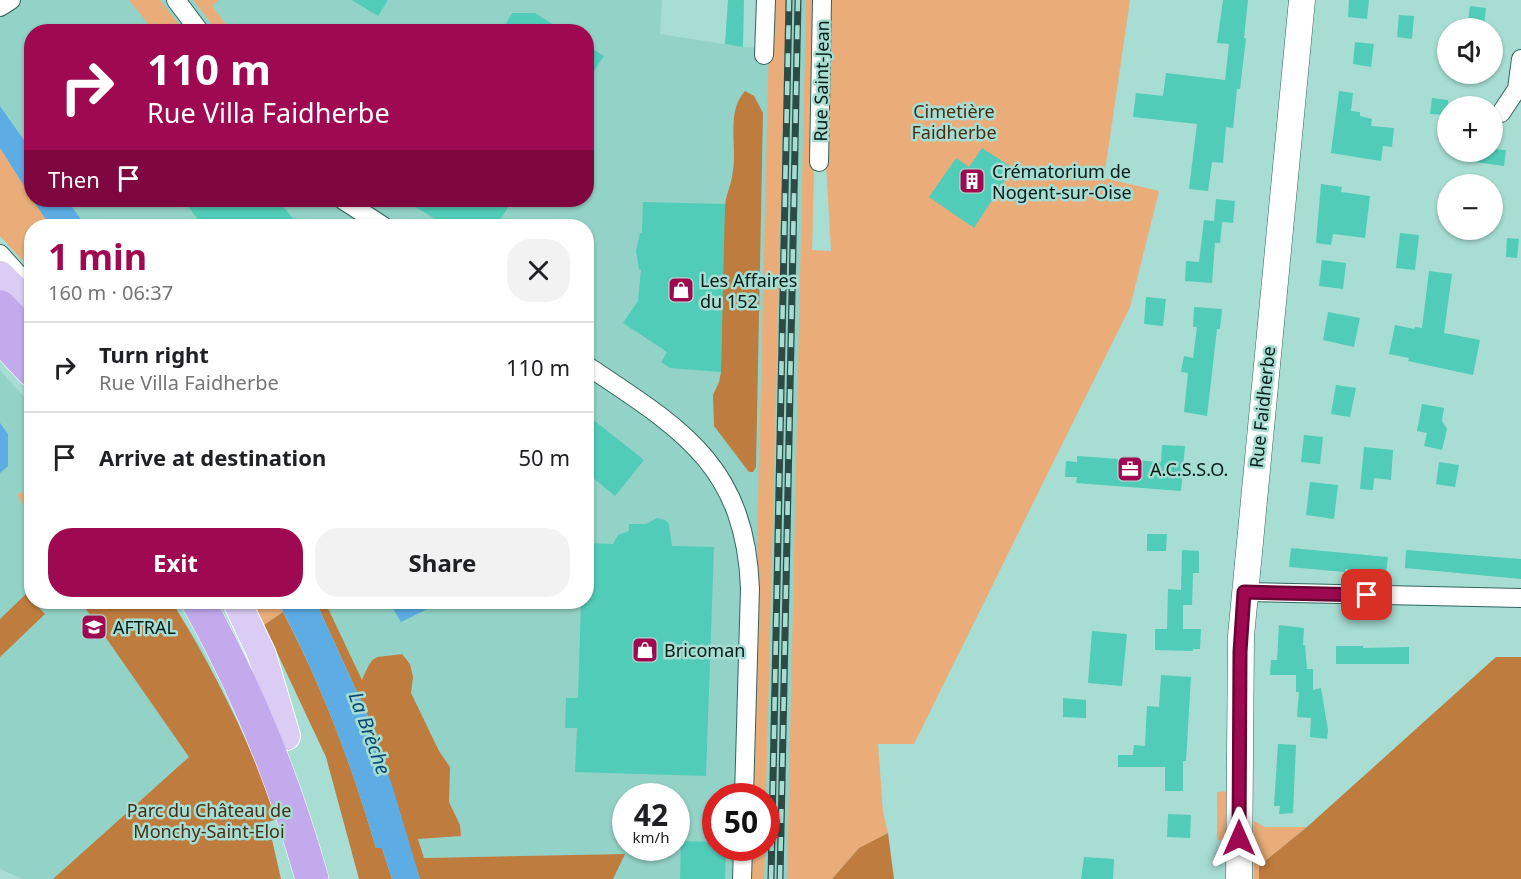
<!DOCTYPE html>
<html lang="en">
<head>
<meta charset="utf-8">
<style>
	:root { --surface:#fff; --page:#f2f2f2; --text:#202124; --muted:#757577; --line:#e0e0e0; --accent:#9f0951 }
	body { margin:0; font-family:"Noto Sans",sans-serif; background:var(--page); color:var(--text); height:100vh; display:flex; flex-direction:column; font-size:22px; white-space:nowrap }
	* { box-sizing:border-box; margin:0 }
	p { font-size:20px; color:var(--muted) }
	.icon { flex:none; width:33px; height:33px; fill:none; stroke:currentColor; stroke-width:2; stroke-linecap:round; stroke-linejoin:round }
	.map { position:relative; flex:1; overflow:hidden }
	.panel { position:absolute; left:24px; top:219px; width:570px; height:390px; display:flex; flex-direction:column; background:var(--surface); border-radius:24px; box-shadow:0 2px 4px #0004 }
	.panel>* { flex:none }
	.top-card { position:absolute; left:24px; top:24px; width:570px; height:183px; border-radius:24px; box-shadow:0 2px 4px #0004; background:#9f0951; color:#fff; overflow:hidden }
	.controls { position:absolute; left:1437px; top:18px; display:grid; gap:12px }
	.controls a { display:grid; place-items:center; width:66px; height:66px; border-radius:50%; background:var(--surface); box-shadow:0 2px 4px #0004; font-size:30px }
	.speed { position:absolute; left:612px; top:783px; display:flex; gap:12px; font-size:30px; font-weight:700; text-align:center }
	.speed>* { display:grid; place-content:center; width:78px; height:78px; border-radius:50%; background:var(--surface); box-shadow:0 2px 4px #0004; line-height:1 }
	.speed small { font-size:15px; font-weight:400 }
	.speed .limit { border:9px solid #d22; background:#fff; color:#111 }
	.pin { position:absolute; display:grid; place-items:center; width:51px; height:51px; color:#fff; margin:-26px; border-radius:12px; box-shadow:0 3px 9px #0006 }
	.me { position:absolute; width:66px; margin:-33px; rotate:0deg; stroke-linejoin:round; filter:drop-shadow(0 0 4px #0008) }
	.turn { display:flex; align-items:center; gap:21px; height:126px; padding:0 24px; font-size:27px }
	.turn .icon { width:78px; height:78px; stroke-width:2.5 }
	.turn b { display:block; font-size:42px; line-height:51px }
	.then { display:flex; align-items:center; height:57px; padding:0 24px; background:#0003; gap:12px; font-size:22px }
	.round { display:grid; place-items:center; flex:none; width:63px; height:63px; border-radius:24px; background:var(--page) }
	.overview { display:flex; align-items:center; justify-content:space-between; height:102px; padding:0 24px }
	h1 { font-size:36px; font-weight:700; line-height:45px; color:var(--accent) }
	.primary-button { display:flex; gap:12px; margin-top:auto; padding:12px 24px }
	.primary-button a { flex:1; height:69px; border-radius:24px; background:var(--accent); color:#fff; font-size:24px; font-weight:700; line-height:69px; text-align:center }
	.primary-button a+a { background:var(--page); color:var(--text) }
	ul { padding:0; list-style:none }
	li { display:flex; align-items:center; gap:18px; height:90px; padding:0 24px; border-top:2px solid var(--line) }
	li div { flex:1 }
	li b { display:block; font-size:22px }
	li em { font-style:normal }
	.map>svg:first-child { display:block }
</style>
</head>
<body>
<div class="map">
<svg width="1521" height="879" viewBox="0 0 1521 879">
	<rect width="100%" height="100%" fill="#a7ddd2"/>
	<path fill="#93d2c6" fill-rule="evenodd" d="M11,0H662L660,34L743,47L769,48L770,0H818L812,250L787,879H759L757,848H766V796H716V848H732V879H613L624,854L424,858L376,711L325,602H586V226H86L67,200H586V32H32L31,150L0,106V10ZM626,796H676V848H626Z
		M0,370L31,405L32,602H172L203,652L236,721L54,879H23L0,869Z"/>
	<path fill="#eaad7a" d="M129,0H160L184,31H154Z
		M193,0H219L212,6L231,31H217Z
		M770,0H786L766,796H751Z
		M806,0H818L812,250L831,251L826,164L829,0H1130L1104,178L1159,191L1130,307L914,744H878L883,812L888,833L859,848L832,879H787Z
		M0,148L50,226H32L31,270L0,236Z
		M31,490H32L31,519L17,494Z
		M252,602H278L283,612L264,625Z
		M1230,791L1229,839L1217,840V792Z
		M1254,821L1265,827H1307L1259,866V879H1254Z
		M750,848H765L764,879H749Z"/>
	<path fill="#be7c3f" d="M745,91L754,96L763,113L756,467L753,472H749L714,426L713,395L719,382L721,372C722,317 720,261 725,206C726,194 732,183 733,170C737,144 726,112 745,91Z
		M26,594L45,614L0,657V619Z
		M81,602H172C214,670 251,743 277,819L268,822L281,879H53L189,757Z
		M316,602H325L362,680C375,651 372,659 402,654L410,664L413,677L411,693L439,751L450,767L449,802L460,825L461,836L418,839L424,858L625,854L613,879H420L367,714Z
		M283,612C323,688 352,766 376,848H382L392,879H359L326,757L264,625Z
		M1496,657H1521V879H1259V866L1307,827Z
		M888,833L894,879H832L859,848Z"/>
	<path fill="#5dade4" d="M0,106L31,150V197L0,148Z
		M33,200H67L86,226H50Z
		M0,423L8,434V466L0,473Z
		M278,602H316L367,714L392,785L420,879H392L382,848H376C351,763 320,680 278,602Z
		M389,602H442L401,622Z"/>
	<path fill="#51ccb8" d="M352,0H388L378,16Z
		M728,0H744L743,47L725,44Z
		M1223,0H1248L1244,38H1246L1240,89H1237L1233,128L1226,127L1223,163L1212,162L1208,191L1189,189L1197,124L1133,117L1136,93L1163,96L1166,73L1225,80L1229,44L1217,43Z
		M1349,0H1369L1367,19L1348,17Z
		M1470,6L1486,8L1484,28H1467Z
		M512,13H535L565,32H501Z
		M1399,15L1414,16L1412,39L1397,37Z
		M1355,42L1374,44L1371,67L1353,64Z
		M586,45L604,56L586,83Z
		M1339,91L1353,93L1351,111L1360,112V116L1372,119L1371,126L1394,128L1392,147L1383,146L1381,161L1331,153Z
		M1432,98L1448,100V115L1430,114Z
		M982,148L1013,168L974,228L929,197L956,158L969,167Z
		M1492,149L1506,150L1504,166L1475,162L1477,152H1492Z
		M1321,184L1342,187L1341,192L1370,196L1365,238L1333,234L1331,245L1316,243Z
		M1216,199L1235,201L1233,223L1214,221Z
		M183,200H278L299,226H203Z
		M404,200H513L496,226H447Z
		M643,202L725,204L721,372L670,368L661,362L667,352L623,323L638,301L641,270L639,269L636,251L640,233H642Z
		M1204,220L1222,222L1220,243H1215L1212,283L1185,281L1186,261L1199,262Z
		M1400,233L1419,235L1415,270L1396,268Z
		M1507,238L1519,239L1517,258L1506,257Z
		M1322,260L1346,263L1343,289L1319,286Z
		M1429,271L1452,274L1444,333L1480,340L1473,375L1408,361L1409,358L1389,354L1395,325L1414,329L1415,327L1422,328Z
		M1146,297L1166,299L1163,326L1144,324Z
		M1194,307L1222,309L1220,329H1217L1207,416L1184,412L1188,373L1181,372L1184,356L1193,358L1197,327H1193Z
		M1328,312L1360,318L1354,347L1323,340Z
		M1336,385L1356,388L1350,417L1331,414Z
		M1422,404L1444,408L1442,421L1447,429L1442,450L1424,446L1427,433L1417,431Z
		M586,414L644,460L615,496L586,472Z
		M1304,435L1323,437L1320,464L1301,462Z
		M1162,445L1185,446L1181,491L1076,483L1077,477H1065L1066,461L1077,462V456L1161,462Z
		M1364,447L1393,450L1391,480L1374,478L1373,490L1360,489Z
		M1439,462L1459,465L1455,487L1436,484Z
		M1310,482L1338,485L1334,519L1306,515Z
		M657,518L665,520L669,524L672,546L714,547L706,776L575,772L577,728H565L566,698H578L581,602H586V543L613,544L618,535L629,531V524H646Z
		M1147,534H1167L1166,551H1147Z
		M1291,548L1388,557L1386,574L1345,569V572L1289,567Z
		M1182,550L1199,551V573H1193L1192,605H1183V629H1201L1200,649H1193V651L1155,650V629H1167L1168,589L1181,590Z
		M1406,550L1521,559V579L1405,568Z
		M1279,625L1304,628L1303,645H1305L1307,669H1313V690L1321,688L1328,730L1327,739L1310,737L1311,718L1297,717L1299,692H1296V675H1270L1271,660H1277Z
		M1092,631L1127,634L1122,686L1088,683Z
		M1336,646H1363V648L1409,647V664H1336Z
		M1161,675L1191,677L1186,761H1183V791H1165V767H1118V755H1133L1134,745L1145,746L1147,706L1159,707Z
		M1063,698L1086,700V718L1063,717Z
		M1278,744L1296,745L1293,813L1279,814L1280,806H1274Z
		M1168,814L1191,815L1190,838L1167,837Z
		M681,841L716,842V848H726L725,879H680Z
		M1084,857L1114,859L1113,879H1081Z"/>
	<g fill="none" stroke-linecap="round" stroke-linejoin="round">
		<g stroke="#31655c" stroke-width="20">
			<path id="street" d="M176,0L200,32
				M0,7L11,0
				M764,55L766,0
				M1501,113L1517,89L1521,59
				M819,162L822,0
				M343,200L383,226
				M0,254L25,282
				M586,365C680,428 745,464 750,588L744,796
				M1244,592L1521,598
				M742,879L743,848"/>
		</g>
		<g stroke="#31655c" stroke-width="27">
			<path id="secondary" d="M1239,879L1241,636L1302,0"/>
		</g>
		<g stroke="#fff" stroke-width="30">
			<path id="primary" d="M0,275L32,307
				M237,602L262,655L286,736"/>
		</g>
		<g stroke="#fff" stroke-width="34">
			<path id="highway" d="M0,307L32,340
				M0,336L32,370
				M198,602C247,689 285,783 312,879"/>
		</g>
		<use href="#street" stroke="#fff" stroke-width="18"/>
		<use href="#secondary" stroke="#fff" stroke-width="26"/>
		<use href="#primary" stroke="#daccf4" stroke-width="28"/>
		<use href="#highway" stroke="#c2aaed" stroke-width="33"/>
		<g stroke="#2d4b45" stroke-width="7">
			<path id="rail" d="M771,879L789,0
				M780,879L798,0"/>
		</g>
		<use href="#rail" stroke="#a7ddd2" stroke-width="4.5" stroke-dasharray="14" stroke-linecap="butt"/>
	</g>
	<g fill="none" stroke-linecap="round" stroke-linejoin="round">
		<g stroke="#670635" stroke-width="15">
			<path id="route" d="M1239,838L1240,652L1244,592L1367,595"/>
		</g>
		<use href="#route" stroke="#9f0951" stroke-width="10"/>
	</g>
	<defs>
		<g id="building-square" transform="scale(1.35)"><rect x="-9" y="-9" width="18" height="18" rx="4" fill="#9f0951" stroke="#a7ddd2"/><path d="M-4-6H4V6H1V3H-1V6H-4ZM-2.5-4.3h1.7v1.8h-1.7ZM.8-4.3h1.7v1.8H.8ZM-2.5-1h1.7V.8h-1.7ZM.8-1h1.7V.8H.8Z" fill="#fff"/></g>
		<g id="shop-square" transform="scale(1.35)"><rect x="-9" y="-9" width="18" height="18" rx="4" fill="#9f0951" stroke="#a7ddd2"/><path d="M-5-2.5h2.3a2.7 3.5 0 0 1 5.4 0H5L5.5 6h-11ZM-1.5-2.5h3a1.5 2.3 0 0 0-3 0Z" fill="#fff"/></g>
		<g id="office-square" transform="scale(1.35)"><rect x="-9" y="-9" width="18" height="18" rx="4" fill="#9f0951" stroke="#a7ddd2"/><path d="M-6-3h4V-5.5h4V-3h4V5H-6ZM-1-4.5V-3h2v-1.5ZM-6 0V1H6V0Z" fill="#fff"/></g>
		<g id="university-square" transform="scale(1.35)"><rect x="-9" y="-9" width="18" height="18" rx="4" fill="#9f0951" stroke="#a7ddd2"/><path d="M0-5L7-2L0 1L-7-2ZM-4 1L0 2.5L4 1V4Q0 6-4 4Z" fill="#fff"/></g>
	</defs>
	<g fill-rule="evenodd">
		<use href="#building-square" x="972" y="181"/>
		<use href="#shop-square" x="681" y="290"/>
		<use href="#office-square" x="1130" y="469"/>
		<use href="#university-square" x="94" y="627"/>
		<use href="#shop-square" x="645" y="650"/>
	</g>
	<g text-anchor="middle" dominant-baseline="central" stroke-width="5" stroke-linejoin="round" paint-order="stroke">
		<g font-size="18" fill="#051b17" stroke="#a7ddd2">
			<text transform="translate(821 81) rotate(-89)">Rue Saint-Jean</text>
			<text transform="translate(1262 407) rotate(-84)">Rue Faidherbe</text>
		</g>
		<g font-size="18" fill="#492d13" stroke="#a7ddd2">
			<text x="954" y="111">Cimetière<tspan x="954" dy="21">Faidherbe</tspan></text>
			<text x="209" y="810">Parc du Château de<tspan x="209" dy="21">Monchy-Saint-Eloi</tspan></text>
		</g>
		<g font-size="18" fill="#051b17" stroke="#a7ddd2" text-anchor="start">
			<text x="992" y="171">Crématorium de<tspan x="992" dy="21">Nogent-sur-Oise</tspan></text>
			<text x="700" y="280">Les Affaires<tspan x="700" dy="21">du 152</tspan></text>
			<text x="1150" y="469">A.C.S.S.O.</text>
			<text x="113" y="627">AFTRAL</text>
			<text x="664" y="650">Bricoman</text>
		</g>
		<g font-size="20" font-style="italic" fill="#0c4b6f" stroke="#a7ddd2">
			<text transform="translate(370 733) rotate(70)">La Brèche</text>
		</g>
	</g>
</svg>
<div class="controls">
<a><svg class="icon" aria-label="sound" viewBox="0 0 24 24"><path d="M4 9h4l5-4v14l-5-4H4zM17 9q2 3 0 6"/></svg></a>
<a>+</a>
<a>−</a>
</div>
<div class="speed"><div>42<small>km/h</small></div><div class="limit">50</div></div>
<div class="pin" style="left:1367px;top:595px;background:#d93025"><svg class="icon" aria-label="arrive" viewBox="0 0 24 24"><path d="M6 21V4h12l-3 4 3 4H6"/></svg></div>
<svg class="me" style="left:1239px;top:838px" viewBox="-20 -20 40 40"><path d="M0-17L14 15 0 8-14 15z" fill="#9f0951" stroke="#fff" stroke-width="4"/></svg>
<div class="top-card">
<div class="turn"><svg class="icon" aria-label="right" viewBox="0 0 24 24"><path d="M7 20v-9h11M14 6l5 5-5 5"/></svg><div><b>110 m</b>Rue Villa Faidherbe</div></div>
<div class="then">Then<svg class="icon" aria-label="arrive" viewBox="0 0 24 24"><path d="M6 21V4h12l-3 4 3 4H6"/></svg></div>
</div>
<section class="panel">
<div class="overview"><div><h1>1 min</h1><p>160 m · 06:37</p></div><a class="round"><svg class="icon" aria-label="close" viewBox="0 0 24 24"><path d="M6 6l12 12M18 6L6 18"/></svg></a></div>
<ul>
<li><svg class="icon" aria-label="right" viewBox="0 0 24 24"><path d="M7 20v-9h11M14 6l5 5-5 5"/></svg><div><b>Turn right</b><p>Rue Villa Faidherbe</p></div><em>110 m</em></li>
<li><svg class="icon" aria-label="arrive" viewBox="0 0 24 24"><path d="M6 21V4h12l-3 4 3 4H6"/></svg><div><b>Arrive at destination</b></div><em>50 m</em></li>
</ul>
<div class="primary-button"><a>Exit</a><a>Share</a></div>
</section>
</div>
</body>
</html>
